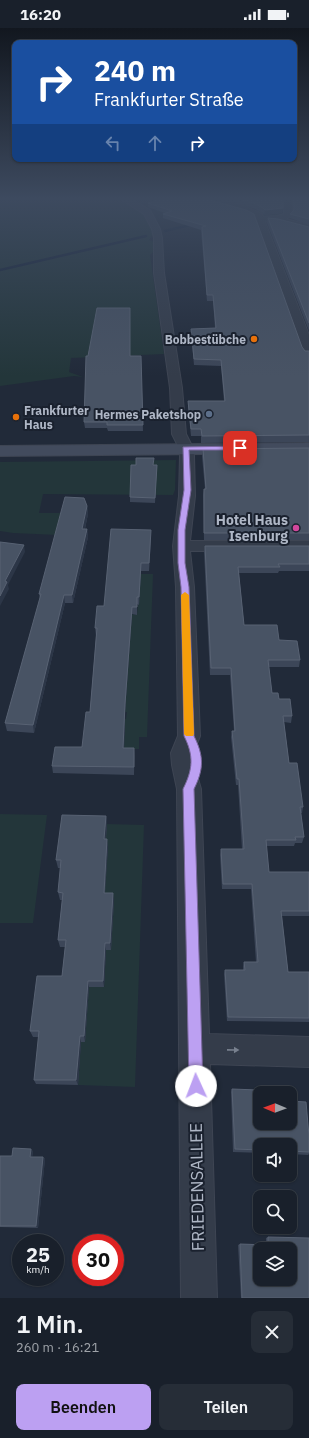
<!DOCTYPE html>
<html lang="de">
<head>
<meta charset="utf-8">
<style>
	:root { --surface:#19202b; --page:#262d37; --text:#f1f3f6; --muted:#9fa3a9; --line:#373e47; --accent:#bca0f2 }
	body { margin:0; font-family:"IBM Plex Sans",sans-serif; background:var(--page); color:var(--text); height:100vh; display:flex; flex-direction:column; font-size:15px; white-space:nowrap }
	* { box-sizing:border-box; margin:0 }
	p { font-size:13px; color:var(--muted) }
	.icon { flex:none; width:22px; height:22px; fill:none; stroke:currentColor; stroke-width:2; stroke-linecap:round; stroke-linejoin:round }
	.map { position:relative; height:1270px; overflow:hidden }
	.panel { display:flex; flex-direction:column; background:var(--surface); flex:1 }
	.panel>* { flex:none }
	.top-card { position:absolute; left:12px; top:12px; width:285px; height:122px; border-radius:8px; box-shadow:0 1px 3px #0004,0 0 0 1px var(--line); background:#1a4fa0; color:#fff; overflow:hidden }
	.needle { width:26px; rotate:271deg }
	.fabs { position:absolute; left:253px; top:1058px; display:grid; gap:8px }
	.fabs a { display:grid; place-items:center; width:44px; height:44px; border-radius:8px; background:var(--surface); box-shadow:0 1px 3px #0004,0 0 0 1px var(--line); font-size:20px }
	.speed { position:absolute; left:12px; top:1206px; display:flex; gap:8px; font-size:20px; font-weight:700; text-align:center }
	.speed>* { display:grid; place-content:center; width:52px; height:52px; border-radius:50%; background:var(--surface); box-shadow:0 1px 3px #0004,0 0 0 1px var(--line); line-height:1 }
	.speed small { font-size:10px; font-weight:400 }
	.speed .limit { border:6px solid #d22; background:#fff; color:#111 }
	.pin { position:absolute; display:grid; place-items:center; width:34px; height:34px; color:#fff; margin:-17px; border-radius:8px; box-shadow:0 2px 6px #0006 }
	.me { position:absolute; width:44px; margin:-22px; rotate:358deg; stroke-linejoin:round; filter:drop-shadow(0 0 3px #0008) }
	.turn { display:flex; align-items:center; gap:14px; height:84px; padding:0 16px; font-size:18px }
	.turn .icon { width:52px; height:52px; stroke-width:2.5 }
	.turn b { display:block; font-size:28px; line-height:34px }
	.lanes { display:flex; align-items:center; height:38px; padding:0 16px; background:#0003; justify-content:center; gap:20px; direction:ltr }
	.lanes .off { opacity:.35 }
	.round { display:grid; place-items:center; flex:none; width:42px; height:42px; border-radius:8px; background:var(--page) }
	.headline { display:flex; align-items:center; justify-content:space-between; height:68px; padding:0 16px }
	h1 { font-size:24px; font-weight:600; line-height:30px }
	.action { display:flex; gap:8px; margin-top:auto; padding:8px 16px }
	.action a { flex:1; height:46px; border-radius:8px; background:var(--accent); color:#111; font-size:16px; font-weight:600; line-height:46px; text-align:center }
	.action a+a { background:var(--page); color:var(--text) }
	.status { display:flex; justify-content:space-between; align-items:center; height:28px; padding:0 20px; background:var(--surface); direction:ltr }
	.status svg { height:11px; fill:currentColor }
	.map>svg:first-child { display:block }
</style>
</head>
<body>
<div class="status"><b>16:20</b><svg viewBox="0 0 49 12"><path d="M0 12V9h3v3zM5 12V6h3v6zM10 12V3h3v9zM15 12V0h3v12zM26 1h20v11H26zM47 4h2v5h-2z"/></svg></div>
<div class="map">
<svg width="309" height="1270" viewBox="0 0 309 1270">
	<rect width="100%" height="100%" fill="#212a39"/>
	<path fill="#23363a" d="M0,170H120L145,186L153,206L149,212L154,214L153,224L150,227L164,326L71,330L69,344L83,349L74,348L0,358Z
		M176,432L175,462L173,467L43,466L39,485H62L58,507L13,505L0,503V434Z
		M139,546H153L147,709H139V721H122L123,706H125L124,691H126L127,684H125L130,608L129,603H131L130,586L137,587L140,560Z
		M0,786L47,787L33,895H0Z
		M107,796L144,797L135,1059L78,1057L81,1014L89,959H104L106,922H110L104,873L108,820L105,819Z"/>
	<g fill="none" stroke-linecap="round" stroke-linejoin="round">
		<path stroke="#142137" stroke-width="2.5" d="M165,203L194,196
			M0,242L146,208"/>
		<g stroke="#3e4553" stroke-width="2">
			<path id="minor" d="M119,170H129L150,182L160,201L162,210L164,245L182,360L186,406L193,420L194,428L195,468L190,513H309V523H190L194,559L200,708L193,725L194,737L201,761L209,1006L309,1009V1039L210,1036L217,1270H181L177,761L172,737L171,725L178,708L176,559L173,518L179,468L180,428L179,420L172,406L170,360L154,245V210L152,201L144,186Z
				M284,170H292V187L286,191L309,197V203L278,194L257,193L256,191L257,189L277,188L284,186Z"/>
		</g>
		<g stroke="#3e4553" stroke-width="2">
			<path id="tertiary" d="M197,170C219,170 243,176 262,186L309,307V328L304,327L302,324L255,190L246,185L198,172Z"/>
		</g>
		<g stroke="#3e4553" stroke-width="2">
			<path id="secondary" d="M309,415V425L0,428V418Z"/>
		</g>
		<use href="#minor" fill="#343c4a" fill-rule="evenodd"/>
		<use href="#tertiary" fill="#343c4a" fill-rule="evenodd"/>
		<use href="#secondary" fill="#424b5d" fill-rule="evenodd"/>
	</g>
	<path fill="#3c4658" d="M141,170H203L302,319L305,323H309V414L201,415V408H191L188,379V373H224L221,338L194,337L191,306V301L215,300L213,273H207L201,202L163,190V186L165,185L148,179V175L152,174Z
		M214,170H283L282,185L264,187L263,185L255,181L231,173Z
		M293,170H309V197L290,190V186L293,183Z
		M268,190L309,199V303L267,195Z
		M130,328H141L143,403H108L107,400H85L84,394Z
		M309,420V512H204L203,467L204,461H205L202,428L203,421Z
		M154,437H157L155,475L130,474V469Z
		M87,478L88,486L85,501H87L88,509L73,575H65L34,705L7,703L5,695L40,571L39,566Z
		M151,510L149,543H141L139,577L137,576V587L132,586L125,684L124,720H134V747L53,745L52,738L82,719L90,684L96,608L95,600L104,578Z
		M205,518H309V543H279L278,545H239L244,597L279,612L300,632L299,639H269L272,665L279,671L292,688L291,695L284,694L289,735L303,779L302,785H301L304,809L302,815H295L294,818H266L269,844H309V888H282L288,944H309V994L227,993L224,946L225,942H243V938L244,934H256L251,861H222L220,827L221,821H242L238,757H236L231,709L232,703H234L230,647H210L204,524Z
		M106,788L107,796L106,811L108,819L105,865L114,872L111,922H106L104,959H89L85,1014H81L78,1057L36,1056L34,1052L39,1009H33L30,1003L62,948L65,919H60L58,912L62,872H60L58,864L61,840H58L56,832Z
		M232,1061L260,1065L309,1108V1126L308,1127L290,1126V1117H260V1125L233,1124L231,1064Z
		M33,1123L32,1129H43L45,1131L38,1200L0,1199V1128H12Z
		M268,1209L309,1270H241L238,1217L240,1216L266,1217V1210Z"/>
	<path fill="#2c3647" d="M283,180L282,185L264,187L265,182Z
		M87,478L88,486L83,509L82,501Z
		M87,501L88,509L73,575L72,567Z
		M151,502V510L149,543V535Z
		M24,517L25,524L8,557L9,561L0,578V568L5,553Z
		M141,535V543L139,577V569Z
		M64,567L65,575L34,705L33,697Z
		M132,579V586L125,684L124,728L123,720L125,676Z
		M134,720L135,728L134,747Z
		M106,788L107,796L105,819L104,811Z
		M107,811L108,819L104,873V865Z
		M113,865L114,872L111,922L110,915Z
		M105,915L106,922L104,959L103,953Z
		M88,953L89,959L85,1014L84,1008Z
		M80,1008L81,1014L78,1057L76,1052Z
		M31,1121L33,1123L32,1131L30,1129Z
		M43,1129L45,1131L38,1200L36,1198Z"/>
	<path fill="#485364" stroke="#586273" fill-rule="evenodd" d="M157,170H203L246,182L254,186L302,319L305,323H309V407L202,408L201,401H191L188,373H225L221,332L194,331L191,301L216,300L213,267H207L202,199L206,198L163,186L172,183L148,175L160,171Z
		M237,170H283V180L265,182L263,180L256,176Z
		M294,170H309V191L290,186L294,182Z
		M268,190L278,191L309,199V295Z
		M97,280H130V328H141L143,397H107V394H84L86,328H88Z
		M309,420V505H204V461H206L203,421Z
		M136,430H154L153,437H157L155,470L130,469L131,437H136Z
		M65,469L84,470L87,478L82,501H87L72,567H64L33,697L5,695L41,566H39Z
		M111,501L151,502L149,535H141L139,569H137V579H132L125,676L123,720H134V739L52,738L55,719H82L86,684H90L97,600H95L97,578H104Z
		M0,514L24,517L5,553L7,554L0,568Z
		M205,518H309V536H278L280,539H238L244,597H277L279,612L297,613L300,632H268L272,665H278L279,671H290L292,688H283L289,735H297L303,779H300L304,809H295L296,812H266L269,844H309V883H281L288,944H309V990L228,989L225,942H245L244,934H258L252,856H223L221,821H244L239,751H237L232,703H235L231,640H211Z
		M62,787L106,788L104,811H107L104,865H113L110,915H105L103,953H88L84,1008H80L76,1052H34L39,1003H30L37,948H62L66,912H58L63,865L58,864L61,832H56Z
		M232,1061L283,1063L284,1065H260V1095H290V1073L306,1074L309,1108V1124L290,1123V1117H260V1122L235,1121Z
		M13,1120L31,1121L30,1129H43L36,1198H0V1128H12Z
		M268,1209L309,1210V1270H242L240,1216L268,1217ZM260,1221H290V1251H260Z"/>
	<defs><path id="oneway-solid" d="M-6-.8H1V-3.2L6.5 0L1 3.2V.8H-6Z"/></defs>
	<use fill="#78808e" href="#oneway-solid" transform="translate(233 1022) rotate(1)"/>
	<linearGradient id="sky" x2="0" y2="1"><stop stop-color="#12171f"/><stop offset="0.49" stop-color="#3d4a5f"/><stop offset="1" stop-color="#3d4a5f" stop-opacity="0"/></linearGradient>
	<rect width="309" height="348" fill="url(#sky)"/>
	<path fill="#bca0f2" stroke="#7a689d" d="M183,419L240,418L243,420L240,422H189L191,462L185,502V535L189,559L194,708C204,728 204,741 194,761L203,1058L201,1063L196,1065L191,1063L189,1058L183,761C193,741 194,728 184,708L181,559L178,535V502L184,462Z"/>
	<path fill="#f59e0b" d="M185,564L189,567L194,706L193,708H186L184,706L181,567Z"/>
	<g fill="#e8710a" stroke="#1a212e" stroke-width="1.5">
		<circle cx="254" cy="311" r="4"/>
		<circle cx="16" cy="389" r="4"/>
	</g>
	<circle fill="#5c6f8a" stroke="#1a212e" stroke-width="1.5" cx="209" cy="386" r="4"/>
	<circle fill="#d1479c" stroke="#1a212e" stroke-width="1.5" cx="296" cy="500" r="4"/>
	<g text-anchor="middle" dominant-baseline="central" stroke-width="4" stroke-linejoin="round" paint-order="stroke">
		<g font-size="12" font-weight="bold" fill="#afb7c6" stroke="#1a212e" text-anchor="end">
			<text x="246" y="311">Bobbestübche</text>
			<text x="24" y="382" text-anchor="start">Frankfurter<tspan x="24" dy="14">Haus</tspan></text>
			<text x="201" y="386">Hermes Paketshop</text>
		</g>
		<g font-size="14" font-weight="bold" fill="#afb7c6" stroke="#1a212e" text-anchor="end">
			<text x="288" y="492">Hotel Haus<tspan x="288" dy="16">Isenburg</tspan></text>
		</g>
		<g font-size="17" fill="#afb7c6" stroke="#1a212e">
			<text transform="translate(197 1159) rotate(-91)">FRIEDENSALLEE</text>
		</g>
	</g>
</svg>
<div class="fabs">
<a><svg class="needle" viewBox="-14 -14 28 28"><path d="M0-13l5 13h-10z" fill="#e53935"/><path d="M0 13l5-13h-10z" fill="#9fa3a9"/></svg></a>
<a><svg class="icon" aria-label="sound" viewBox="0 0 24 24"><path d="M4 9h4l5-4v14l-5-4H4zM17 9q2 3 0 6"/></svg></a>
<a><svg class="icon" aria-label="search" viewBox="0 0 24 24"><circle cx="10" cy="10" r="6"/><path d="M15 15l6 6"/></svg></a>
<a><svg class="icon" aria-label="layers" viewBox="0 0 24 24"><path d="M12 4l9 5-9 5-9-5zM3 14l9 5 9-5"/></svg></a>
</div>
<div class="speed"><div>25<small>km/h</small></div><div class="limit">30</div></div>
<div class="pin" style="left:240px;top:420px;background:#d93025"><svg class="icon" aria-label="arrive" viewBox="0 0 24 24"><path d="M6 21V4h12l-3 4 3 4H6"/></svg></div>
<svg class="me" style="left:196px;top:1058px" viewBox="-20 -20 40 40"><circle r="19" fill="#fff"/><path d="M0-13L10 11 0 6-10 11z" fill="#bca0f2"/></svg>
<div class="top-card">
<div class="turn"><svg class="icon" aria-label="right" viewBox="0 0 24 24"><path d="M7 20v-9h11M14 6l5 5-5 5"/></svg><div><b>240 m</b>Frankfurter Straße</div></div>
<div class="lanes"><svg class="icon off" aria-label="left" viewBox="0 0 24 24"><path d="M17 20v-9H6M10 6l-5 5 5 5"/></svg><svg class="icon off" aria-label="ahead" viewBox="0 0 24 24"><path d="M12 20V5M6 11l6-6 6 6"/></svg><svg class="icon" aria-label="right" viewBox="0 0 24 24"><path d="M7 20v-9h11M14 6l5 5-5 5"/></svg></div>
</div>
</div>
<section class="panel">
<div class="headline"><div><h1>1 Min.</h1><p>260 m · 16:21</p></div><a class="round"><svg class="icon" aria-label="close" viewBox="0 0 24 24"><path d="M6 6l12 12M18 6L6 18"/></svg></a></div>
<div class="action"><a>Beenden</a><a>Teilen</a></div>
</section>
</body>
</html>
